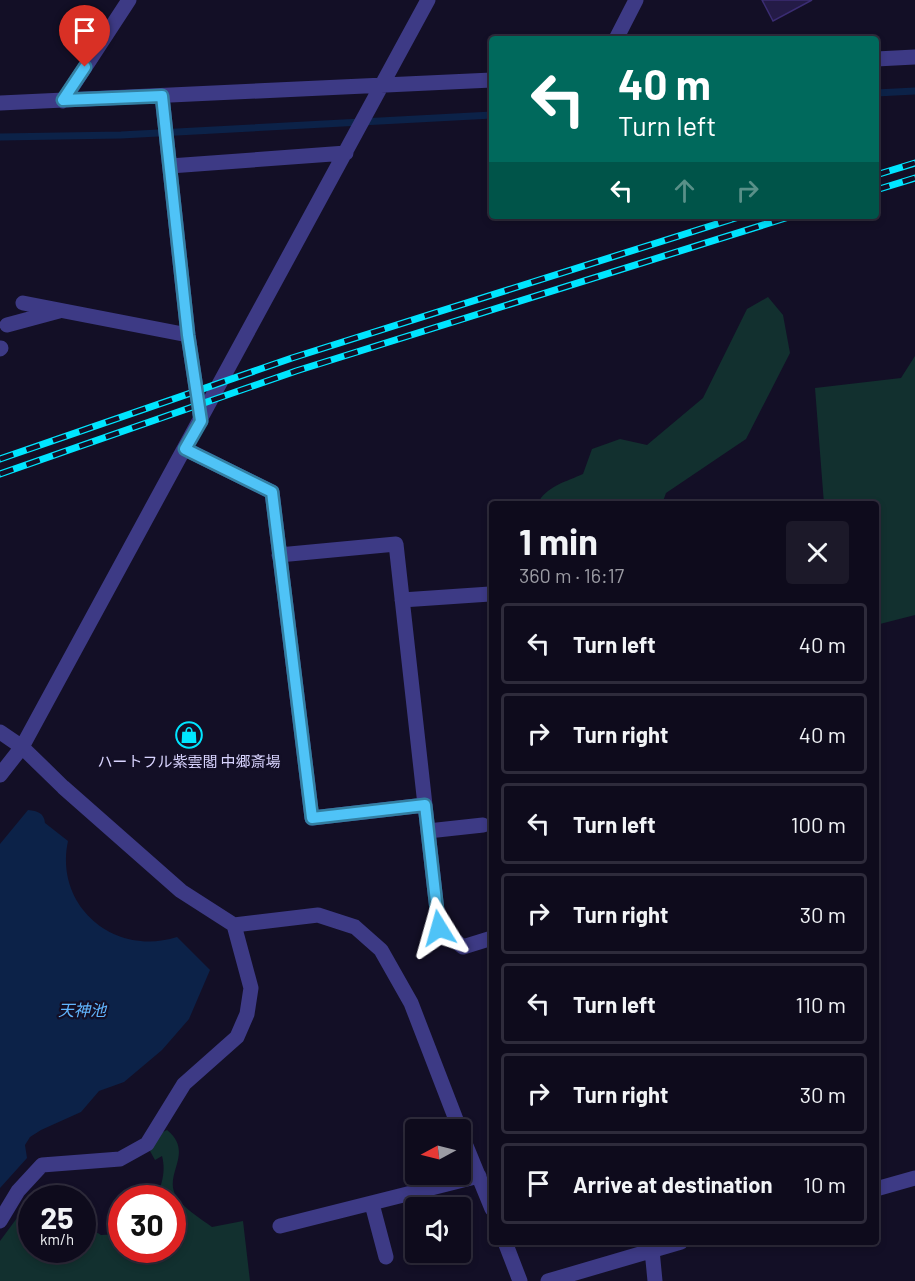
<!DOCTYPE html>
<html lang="en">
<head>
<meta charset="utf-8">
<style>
	:root { --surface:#0e0b1c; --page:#1c1929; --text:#f1f3f6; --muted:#9b9ba3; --line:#2e2b3b }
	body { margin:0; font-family:Barlow,"Noto Sans JP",sans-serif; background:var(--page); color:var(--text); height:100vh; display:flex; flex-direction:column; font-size:22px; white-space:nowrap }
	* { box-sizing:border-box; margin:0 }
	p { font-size:20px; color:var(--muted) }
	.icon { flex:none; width:33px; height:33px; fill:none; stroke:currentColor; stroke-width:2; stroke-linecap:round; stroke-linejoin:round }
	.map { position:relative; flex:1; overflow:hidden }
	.panel { position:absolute; left:489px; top:501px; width:390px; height:744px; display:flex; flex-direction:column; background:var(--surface); border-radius:6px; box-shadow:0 3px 9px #0003,0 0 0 2px var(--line) }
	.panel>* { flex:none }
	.top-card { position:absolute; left:489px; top:36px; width:390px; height:183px; border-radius:6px; box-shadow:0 3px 9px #0003,0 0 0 2px var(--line); background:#00695c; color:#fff; overflow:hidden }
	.needle { width:39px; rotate:263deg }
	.controls { position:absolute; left:405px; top:1119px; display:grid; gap:12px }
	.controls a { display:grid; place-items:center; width:66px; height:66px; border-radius:6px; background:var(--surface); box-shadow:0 3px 9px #0003,0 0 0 2px var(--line); font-size:30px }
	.speed { position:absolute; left:18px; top:1185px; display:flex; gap:12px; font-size:30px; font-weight:700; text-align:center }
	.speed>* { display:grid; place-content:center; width:78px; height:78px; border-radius:50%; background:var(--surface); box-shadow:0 3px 9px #0003,0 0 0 2px var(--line); line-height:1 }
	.speed small { font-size:15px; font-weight:400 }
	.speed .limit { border:9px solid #d22; background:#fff; color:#111 }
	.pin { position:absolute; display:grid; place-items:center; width:51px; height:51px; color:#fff; margin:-62px -26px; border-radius:50% 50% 50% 0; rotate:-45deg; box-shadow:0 0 6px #0007 }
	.pin .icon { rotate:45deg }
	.me { position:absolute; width:66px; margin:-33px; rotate:352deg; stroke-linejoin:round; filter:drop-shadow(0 0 4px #0008) }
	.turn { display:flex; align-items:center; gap:21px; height:126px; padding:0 30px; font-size:27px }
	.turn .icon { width:78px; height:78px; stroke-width:2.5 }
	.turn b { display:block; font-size:42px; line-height:51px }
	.lanes { display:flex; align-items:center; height:57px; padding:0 30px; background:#0003; justify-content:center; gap:30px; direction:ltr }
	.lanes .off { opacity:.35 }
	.round { display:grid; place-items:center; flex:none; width:63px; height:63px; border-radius:6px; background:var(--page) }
	.head { display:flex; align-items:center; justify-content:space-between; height:102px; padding:0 30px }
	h1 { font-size:36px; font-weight:700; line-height:45px }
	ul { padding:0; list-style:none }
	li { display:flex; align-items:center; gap:18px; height:81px; margin:0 12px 9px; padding:0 18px; border:3px solid var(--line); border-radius:6px }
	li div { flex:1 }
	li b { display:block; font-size:22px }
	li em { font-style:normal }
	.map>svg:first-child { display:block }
</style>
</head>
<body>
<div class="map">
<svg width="915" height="1281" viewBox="0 0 915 1281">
	<rect width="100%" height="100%" fill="#130f26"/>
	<path fill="#12302f" d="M768,297L783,315L790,353L746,439L666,493L662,504H538C544,487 568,481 583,474L592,449L620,439L647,445L703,398L747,309Z
		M915,356V615L876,625V504H824L815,388L901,378Z
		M167,1130C195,1153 163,1174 176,1196C183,1208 201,1219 212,1227L243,1221L250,1281H0V1241L17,1218L31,1219L32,1250H82L83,1224L101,1235L121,1234L122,1250H172V1198H156C162,1184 166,1171 162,1156L155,1160L150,1151L161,1133Z"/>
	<path fill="#0c2248" d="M28,810C38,811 44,813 45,823L68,841C54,906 114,957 177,937L210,970L189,1019L162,1050L124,1082L99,1091L81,1112L41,1130L30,1137L25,1145L27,1158L0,1188V844Z"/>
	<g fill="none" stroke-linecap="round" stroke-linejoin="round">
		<path stroke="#0c2248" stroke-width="7" d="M876,93L915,91
			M0,137L121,135L492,115"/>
	</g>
	<path fill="#241b47" stroke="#3b2d73" stroke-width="1.5" d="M762,0H812L773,21Z"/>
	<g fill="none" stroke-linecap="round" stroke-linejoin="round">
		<path stroke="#3d3a85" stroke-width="15" d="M616,39L636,0
			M876,59L915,57
			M162,96L188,335L201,421
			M63,101L129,0
			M0,103L492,80
			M170,166L346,153
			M23,303L188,335
			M7,325L59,311
			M0,349L1,348
			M185,449L272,492L312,818L425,805L396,544L279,555
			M402,600L490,594
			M0,732L22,747L63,787L181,891L234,925L318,915L355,927L381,950L411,1003L460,1130
			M0,775L22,747L428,0
			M425,805L439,928L463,947L492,938
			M428,831L483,825
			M460,1131L492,1209
			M876,1189L915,1178
			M372,1204L386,1257
			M0,1221L18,1191L42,1165L120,1159L147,1144L184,1084L237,1037L247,1014L251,988L234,925
			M280,1226L479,1176
			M505,1242L520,1281
			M652,1250L655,1281
			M548,1281L681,1242"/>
		<g stroke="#00e5ff" stroke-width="7">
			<path id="rail" d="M876,175L915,163
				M876,190L915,178
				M0,459L292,358L742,216
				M0,474L296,371L792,216"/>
		</g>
		<use href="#rail" stroke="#130f26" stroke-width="4.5" stroke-dasharray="14" stroke-linecap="butt"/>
	</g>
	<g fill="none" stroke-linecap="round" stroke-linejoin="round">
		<g stroke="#337fa1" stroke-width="15">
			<path id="route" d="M85,67L63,100L162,96L188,335L201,421L185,449L272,492L312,818L425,805L439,928"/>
		</g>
		<use href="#route" stroke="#4fc3f7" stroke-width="10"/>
	</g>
	<defs>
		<g id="shop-ring" transform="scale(1.35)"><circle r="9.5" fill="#130f26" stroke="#00e5ff" stroke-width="1.5"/><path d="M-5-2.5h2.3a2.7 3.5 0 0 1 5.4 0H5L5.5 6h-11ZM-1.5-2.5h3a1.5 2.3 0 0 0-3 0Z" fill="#00e5ff"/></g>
	</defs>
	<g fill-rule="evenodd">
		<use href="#shop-ring" x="189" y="735"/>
	</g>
	<g text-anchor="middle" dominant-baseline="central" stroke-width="4.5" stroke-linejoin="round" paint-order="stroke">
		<g font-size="15" fill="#d9d4ff" stroke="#130f26">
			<text x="189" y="761">ハートフル紫雲閣 中郷斎場</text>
		</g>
		<g font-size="16" font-style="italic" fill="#62b6ff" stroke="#130f26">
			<text x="82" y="1009">天神池</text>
		</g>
	</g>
</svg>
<div class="controls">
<a><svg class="needle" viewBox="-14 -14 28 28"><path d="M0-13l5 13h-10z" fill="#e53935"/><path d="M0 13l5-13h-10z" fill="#9b9ba3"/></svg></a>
<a><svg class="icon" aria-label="sound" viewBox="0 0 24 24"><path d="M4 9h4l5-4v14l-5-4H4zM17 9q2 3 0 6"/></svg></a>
</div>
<div class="speed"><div>25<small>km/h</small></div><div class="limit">30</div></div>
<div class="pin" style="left:85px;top:67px;background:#d93025"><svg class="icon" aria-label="arrive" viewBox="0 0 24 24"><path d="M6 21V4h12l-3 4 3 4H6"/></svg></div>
<svg class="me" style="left:439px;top:928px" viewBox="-20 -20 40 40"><path d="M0-17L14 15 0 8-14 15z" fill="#4fc3f7" stroke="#fff" stroke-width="4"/></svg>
<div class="top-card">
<div class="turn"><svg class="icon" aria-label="left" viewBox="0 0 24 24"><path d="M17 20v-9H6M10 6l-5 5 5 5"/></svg><div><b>40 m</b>Turn left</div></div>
<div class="lanes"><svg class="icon" aria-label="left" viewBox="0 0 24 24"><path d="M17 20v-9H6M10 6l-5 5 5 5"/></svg><svg class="icon off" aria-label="ahead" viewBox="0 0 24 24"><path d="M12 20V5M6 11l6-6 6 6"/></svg><svg class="icon off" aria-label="right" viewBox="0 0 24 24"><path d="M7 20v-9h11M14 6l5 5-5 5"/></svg></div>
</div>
<section class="panel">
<div class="head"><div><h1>1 min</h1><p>360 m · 16:17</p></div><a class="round"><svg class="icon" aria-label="close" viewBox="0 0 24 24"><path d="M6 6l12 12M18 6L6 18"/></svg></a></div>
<ul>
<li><svg class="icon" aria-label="left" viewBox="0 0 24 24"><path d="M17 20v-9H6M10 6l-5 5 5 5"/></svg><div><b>Turn left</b></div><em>40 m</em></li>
<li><svg class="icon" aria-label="right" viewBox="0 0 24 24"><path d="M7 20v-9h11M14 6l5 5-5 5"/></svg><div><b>Turn right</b></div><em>40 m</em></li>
<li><svg class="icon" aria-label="left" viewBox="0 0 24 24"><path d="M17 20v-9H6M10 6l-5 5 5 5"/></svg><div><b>Turn left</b></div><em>100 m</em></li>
<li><svg class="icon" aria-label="right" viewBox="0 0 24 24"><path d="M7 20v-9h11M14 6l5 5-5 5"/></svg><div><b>Turn right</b></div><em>30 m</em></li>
<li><svg class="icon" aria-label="left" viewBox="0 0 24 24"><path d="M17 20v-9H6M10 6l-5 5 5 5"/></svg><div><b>Turn left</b></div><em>110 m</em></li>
<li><svg class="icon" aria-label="right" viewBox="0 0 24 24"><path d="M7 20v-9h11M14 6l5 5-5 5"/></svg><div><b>Turn right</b></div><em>30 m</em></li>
<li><svg class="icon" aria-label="arrive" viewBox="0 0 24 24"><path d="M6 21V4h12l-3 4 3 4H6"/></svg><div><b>Arrive at destination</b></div><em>10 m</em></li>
</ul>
</section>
</div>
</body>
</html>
